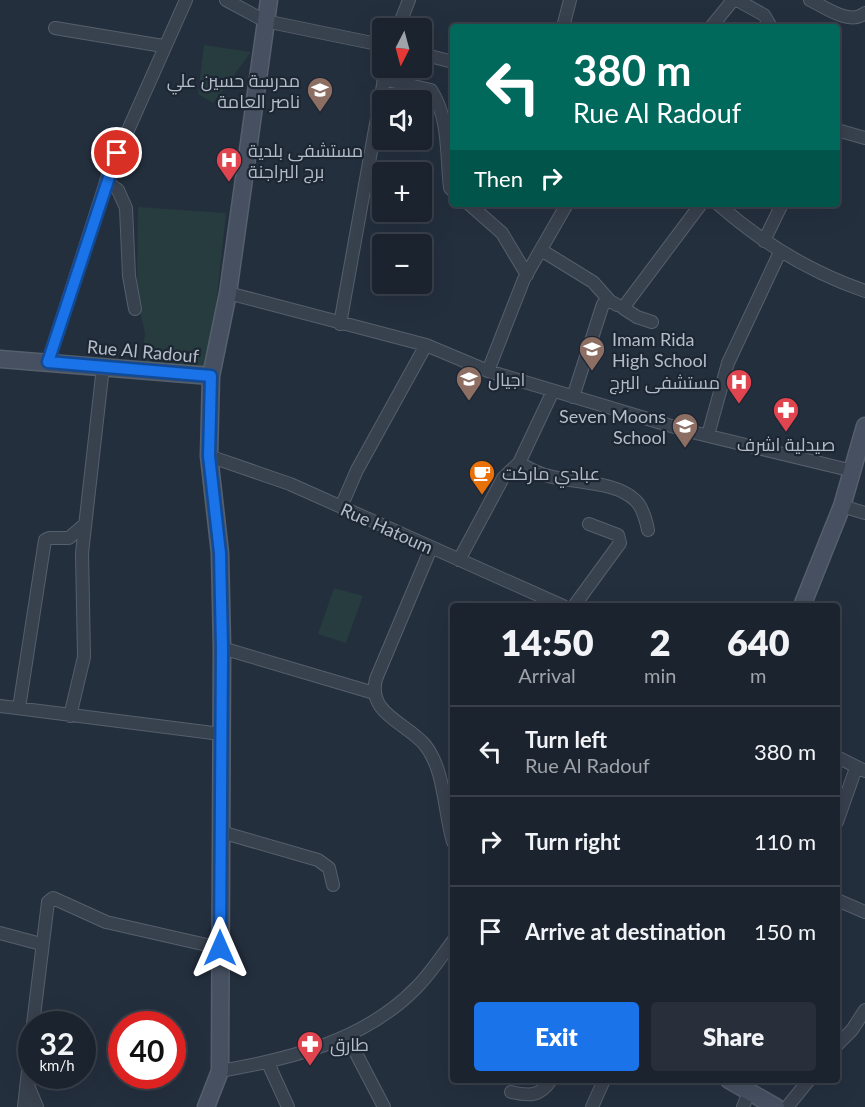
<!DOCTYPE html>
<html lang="en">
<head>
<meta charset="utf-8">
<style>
	:root { --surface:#1b232e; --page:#282f3a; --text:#f1f3f6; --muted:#a0a4aa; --line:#39404a; --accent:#1a73e8 }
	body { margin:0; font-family:Lato,Cairo,sans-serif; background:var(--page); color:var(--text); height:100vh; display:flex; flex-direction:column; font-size:22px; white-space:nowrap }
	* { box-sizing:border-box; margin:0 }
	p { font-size:20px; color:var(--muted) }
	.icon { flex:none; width:33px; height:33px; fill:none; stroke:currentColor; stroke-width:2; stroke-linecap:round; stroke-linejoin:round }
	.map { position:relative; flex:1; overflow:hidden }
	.drawer { position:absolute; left:450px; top:603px; width:390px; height:480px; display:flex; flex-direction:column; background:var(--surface); border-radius:6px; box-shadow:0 6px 24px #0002,0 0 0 2px var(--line) }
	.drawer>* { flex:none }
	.hud { position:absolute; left:450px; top:24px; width:390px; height:183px; border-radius:6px; box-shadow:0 6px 24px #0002,0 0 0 2px var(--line); background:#00695c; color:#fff; overflow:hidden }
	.needle { width:39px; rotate:186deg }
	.tools { position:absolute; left:372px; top:18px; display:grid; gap:12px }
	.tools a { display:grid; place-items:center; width:60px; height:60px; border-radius:6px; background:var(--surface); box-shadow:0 6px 24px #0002,0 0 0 2px var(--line); font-size:30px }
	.speed { position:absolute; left:18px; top:1011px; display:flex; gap:12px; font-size:30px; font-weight:700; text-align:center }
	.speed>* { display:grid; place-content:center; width:78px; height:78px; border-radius:50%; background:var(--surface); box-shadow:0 6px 24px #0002,0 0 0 2px var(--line); line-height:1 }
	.speed small { font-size:15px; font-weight:400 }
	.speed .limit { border:9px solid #d22; background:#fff; color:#111 }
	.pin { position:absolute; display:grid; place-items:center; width:51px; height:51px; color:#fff; margin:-26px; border:3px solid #fff; border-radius:50%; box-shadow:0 2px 6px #0007 }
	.me { position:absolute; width:66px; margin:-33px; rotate:0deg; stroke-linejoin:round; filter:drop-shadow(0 0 4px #0008) }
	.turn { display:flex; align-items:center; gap:21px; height:126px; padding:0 24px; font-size:27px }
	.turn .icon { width:78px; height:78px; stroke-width:2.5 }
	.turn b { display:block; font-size:42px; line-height:51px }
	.then { display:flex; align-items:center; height:57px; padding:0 24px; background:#0003; gap:12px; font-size:22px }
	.eta { display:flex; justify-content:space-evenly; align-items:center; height:102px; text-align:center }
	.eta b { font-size:36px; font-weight:800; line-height:42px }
	.button { display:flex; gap:12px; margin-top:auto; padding:12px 24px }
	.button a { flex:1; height:69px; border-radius:6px; background:var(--accent); color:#fff; font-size:24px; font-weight:800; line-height:69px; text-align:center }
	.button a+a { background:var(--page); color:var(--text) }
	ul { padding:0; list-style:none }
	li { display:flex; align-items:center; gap:18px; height:90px; padding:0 24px; border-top:2px solid var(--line) }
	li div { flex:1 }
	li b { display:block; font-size:22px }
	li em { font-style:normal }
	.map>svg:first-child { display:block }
</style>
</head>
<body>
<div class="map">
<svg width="865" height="1107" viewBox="0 0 865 1107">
	<rect width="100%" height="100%" fill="#242f3e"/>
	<path fill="#263c3f" d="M204,45L251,52L213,103L198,94Z
		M138,207L226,213L209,371L141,362L145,333L137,298Z
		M334,588L363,596L346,643L318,634Z"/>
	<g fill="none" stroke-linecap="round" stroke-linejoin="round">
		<g stroke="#565f6c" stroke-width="14">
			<path id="street" d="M226,0L265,21L382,45
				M737,0L764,15L771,27
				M810,0C825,7 850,26 865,13
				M563,27L570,0
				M711,27L733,0
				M55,28L163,46
				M398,28L409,0
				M422,54L453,62
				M383,79L431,90C450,119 446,155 450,188L453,191
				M837,130L865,138
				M106,181L118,190L126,208L129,276L135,309
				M469,204L502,233L527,275
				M718,204C762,243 810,272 865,291
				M764,241L782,204
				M541,250L593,282L610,301L617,305
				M228,293L426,345L488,371L688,431L853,471
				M652,322L637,317L623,308L701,204
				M340,324L386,68
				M48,362L109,173L186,0
				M488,371L524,279L567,204
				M573,397L603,304L610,301
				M708,435L728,363L780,252
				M209,456L290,484L563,606
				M519,463C527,467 536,473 545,475C569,483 614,480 635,500C643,507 646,520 648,530
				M842,506L865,513
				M341,507L357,470L426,345
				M431,548L376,679C367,714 407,723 425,745C445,770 444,812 453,842
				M459,560L503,478L519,463L553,391
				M574,606L620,543L618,535L589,524
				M222,648L374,693
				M0,706L221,734
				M19,708L45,540L49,538H69L85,524
				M70,716L84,657L82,553L103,367
				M837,757L865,771
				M837,822L856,768
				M221,832L318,860L329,868L333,885
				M837,900L865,912
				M0,933L41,944
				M33,1024L48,902L53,898L106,922L220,948
				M347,1036L384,1107
				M837,1045L852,1030L865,1010
				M268,1063L288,1107
				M220,1071C290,1059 364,1041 416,988C430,974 441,957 453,941
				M27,1083L37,1107
				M511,1092C529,1096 540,1097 551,1080
				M24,1107L32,1035
				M592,1107L604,1080
				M743,1107L749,1092
				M787,1107L809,1080"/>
		</g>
		<g stroke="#565f6c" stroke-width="19">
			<path id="secondary" d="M0,359L211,376
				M802,606L842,506L865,426
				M729,1080L776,1107
				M206,1107L220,1071L222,648L220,553L209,456L211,376L228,293L269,0"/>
		</g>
		<use href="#street" stroke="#38414e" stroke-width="12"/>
		<use href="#secondary" stroke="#465061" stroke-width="16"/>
	</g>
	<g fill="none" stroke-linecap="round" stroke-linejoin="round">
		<g stroke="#114b97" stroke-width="15">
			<path id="route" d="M117,153L48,362L211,376L209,456L220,553L222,648L220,948"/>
		</g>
		<use href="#route" stroke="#1a73e8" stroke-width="10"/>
	</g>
	<defs>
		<g id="school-pin" transform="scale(1.35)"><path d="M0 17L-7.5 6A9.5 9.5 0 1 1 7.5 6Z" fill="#8d6e63" stroke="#1d2633"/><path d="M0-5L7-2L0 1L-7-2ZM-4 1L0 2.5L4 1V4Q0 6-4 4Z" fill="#fff"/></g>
		<g id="hospital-pin" transform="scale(1.35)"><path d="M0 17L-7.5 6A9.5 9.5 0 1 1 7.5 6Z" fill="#e0444e" stroke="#1d2633"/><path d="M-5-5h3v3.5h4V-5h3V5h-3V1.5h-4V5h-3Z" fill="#fff"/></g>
		<g id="pharmacy-pin" transform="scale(1.35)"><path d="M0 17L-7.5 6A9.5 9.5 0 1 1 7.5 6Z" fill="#e0444e" stroke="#1d2633"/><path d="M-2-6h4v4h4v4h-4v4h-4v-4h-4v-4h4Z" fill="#fff"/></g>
		<g id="cafe-pin" transform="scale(1.35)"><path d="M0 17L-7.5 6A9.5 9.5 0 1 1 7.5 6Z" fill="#e8710a" stroke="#1d2633"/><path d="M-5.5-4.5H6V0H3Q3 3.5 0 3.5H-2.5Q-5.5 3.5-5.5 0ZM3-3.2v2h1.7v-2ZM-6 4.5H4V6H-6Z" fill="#fff"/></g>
	</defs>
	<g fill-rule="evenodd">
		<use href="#school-pin" x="320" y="90"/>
		<use href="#hospital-pin" x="229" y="160"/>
		<use href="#school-pin" x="592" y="349"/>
		<use href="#school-pin" x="469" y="379"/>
		<use href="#hospital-pin" x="739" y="382"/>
		<use href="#pharmacy-pin" x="786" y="410"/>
		<use href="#school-pin" x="685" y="426"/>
		<use href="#cafe-pin" x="482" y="473"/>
		<use href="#pharmacy-pin" x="310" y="1044"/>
	</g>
	<g text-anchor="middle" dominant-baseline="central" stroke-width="4.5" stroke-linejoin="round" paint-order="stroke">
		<g font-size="18" fill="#b4bcc9" stroke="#1d2633" text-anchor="start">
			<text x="300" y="80" text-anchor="end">مدرسة حسين علي<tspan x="300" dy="21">ناصر العامة</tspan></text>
			<text x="248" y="150">مستشفی بلدیة<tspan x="248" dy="21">برج البراجنة</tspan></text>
			<text x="612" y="339">Imam Rida<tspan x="612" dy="21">High School</tspan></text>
			<text x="488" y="379">اجيال</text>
			<text x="720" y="382" text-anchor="end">مستشفى البرج</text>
			<text x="666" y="416" text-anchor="end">Seven Moons<tspan x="666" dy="21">School</tspan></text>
			<text x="786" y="444" text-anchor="middle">صيدلية اشرف</text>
			<text x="502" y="473">عبادي ماركت</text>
			<text x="330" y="1044">طارق</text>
		</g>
		<g font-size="18" fill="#b4bcc9" stroke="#1d2633">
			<text transform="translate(143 351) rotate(5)">Rue Al Radouf</text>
			<text transform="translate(387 528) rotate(24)">Rue Hatoum</text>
		</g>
	</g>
</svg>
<div class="tools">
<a><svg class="needle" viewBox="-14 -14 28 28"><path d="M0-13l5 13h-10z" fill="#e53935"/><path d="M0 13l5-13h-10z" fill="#a0a4aa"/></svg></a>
<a><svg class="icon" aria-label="sound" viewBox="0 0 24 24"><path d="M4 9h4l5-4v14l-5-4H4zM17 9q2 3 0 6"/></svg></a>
<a>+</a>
<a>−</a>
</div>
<div class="speed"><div>32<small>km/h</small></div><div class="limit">40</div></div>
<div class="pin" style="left:117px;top:153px;background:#d93025"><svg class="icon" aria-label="arrive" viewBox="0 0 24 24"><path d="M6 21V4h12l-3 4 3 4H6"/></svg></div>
<svg class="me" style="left:220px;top:948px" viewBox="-20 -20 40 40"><path d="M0-17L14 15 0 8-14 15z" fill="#1a73e8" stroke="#fff" stroke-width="4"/></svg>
<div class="hud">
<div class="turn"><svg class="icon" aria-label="left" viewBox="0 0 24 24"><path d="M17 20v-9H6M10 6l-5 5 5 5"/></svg><div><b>380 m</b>Rue Al Radouf</div></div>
<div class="then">Then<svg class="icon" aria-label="right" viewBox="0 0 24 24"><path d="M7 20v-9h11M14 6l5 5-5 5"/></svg></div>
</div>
<section class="drawer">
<div class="eta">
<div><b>14:50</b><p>Arrival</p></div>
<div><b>2</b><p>min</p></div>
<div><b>640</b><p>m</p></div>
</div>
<ul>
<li><svg class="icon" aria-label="left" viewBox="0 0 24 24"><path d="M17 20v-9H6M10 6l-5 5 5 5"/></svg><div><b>Turn left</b><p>Rue Al Radouf</p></div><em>380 m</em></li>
<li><svg class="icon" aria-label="right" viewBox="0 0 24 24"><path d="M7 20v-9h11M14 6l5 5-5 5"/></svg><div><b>Turn right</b></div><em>110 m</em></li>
<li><svg class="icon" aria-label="arrive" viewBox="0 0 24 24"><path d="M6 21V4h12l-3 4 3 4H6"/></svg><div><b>Arrive at destination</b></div><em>150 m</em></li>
</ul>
<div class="button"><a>Exit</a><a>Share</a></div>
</section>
</div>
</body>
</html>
